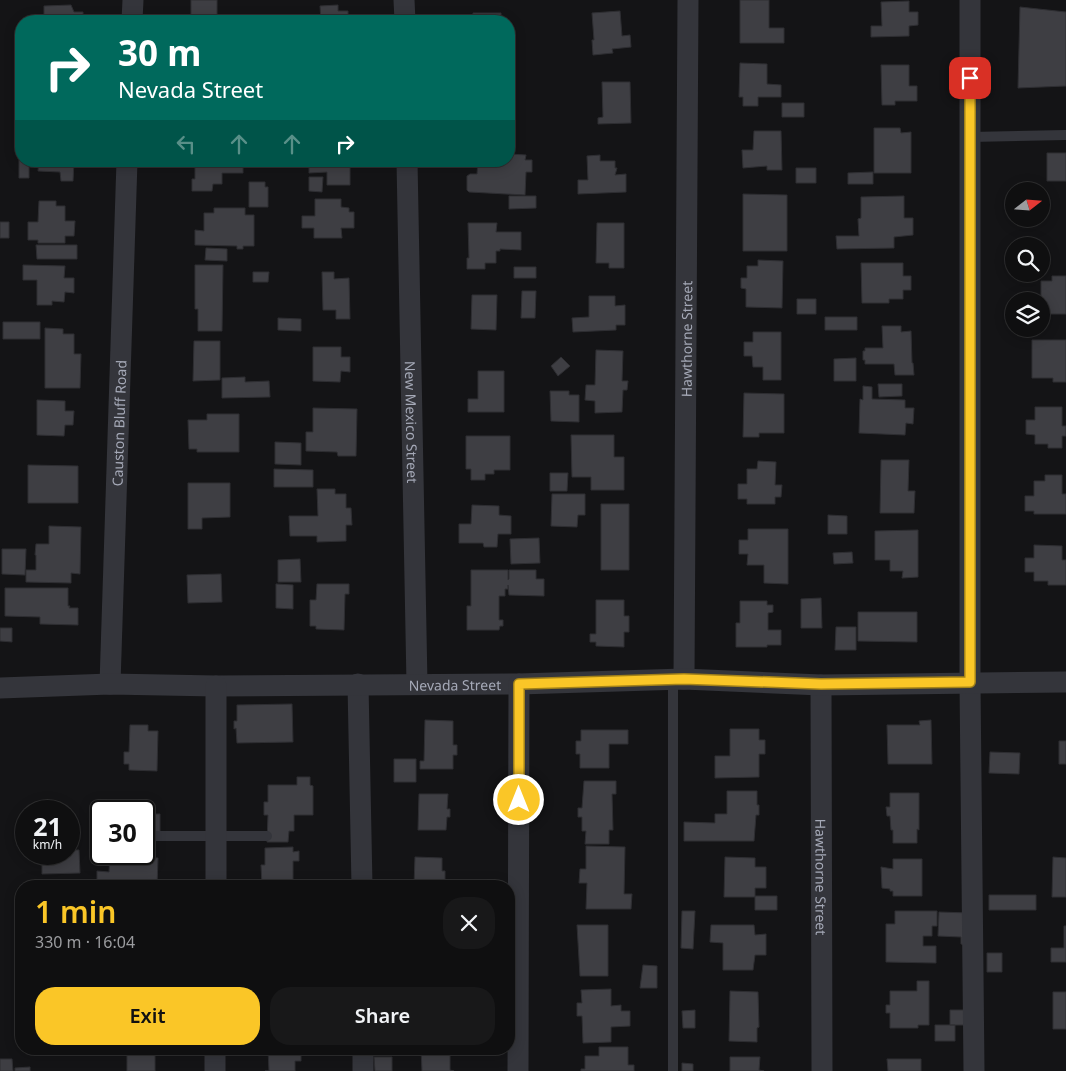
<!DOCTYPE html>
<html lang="en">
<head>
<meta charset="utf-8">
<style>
	:root { --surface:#0f0f10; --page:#181819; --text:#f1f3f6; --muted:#9b9c9f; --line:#2f2f30; --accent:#fac627 }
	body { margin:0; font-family:"Noto Sans",sans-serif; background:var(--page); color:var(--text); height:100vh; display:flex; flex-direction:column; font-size:19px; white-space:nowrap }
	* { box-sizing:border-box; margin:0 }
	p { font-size:16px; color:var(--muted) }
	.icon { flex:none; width:28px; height:28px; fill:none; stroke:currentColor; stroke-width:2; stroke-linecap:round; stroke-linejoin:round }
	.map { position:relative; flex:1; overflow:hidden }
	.drawer { position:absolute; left:15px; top:880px; width:500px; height:175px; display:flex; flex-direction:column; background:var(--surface); border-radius:20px; box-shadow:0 2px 12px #0003,0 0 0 1px var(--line) }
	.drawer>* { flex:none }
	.top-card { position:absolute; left:15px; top:15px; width:500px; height:152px; border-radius:20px; box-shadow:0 2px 12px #0003,0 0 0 1px var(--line); background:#00695c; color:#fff; overflow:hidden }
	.needle { width:32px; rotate:73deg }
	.buttons { position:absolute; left:1005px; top:182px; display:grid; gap:10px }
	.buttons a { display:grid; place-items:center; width:45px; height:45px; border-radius:50%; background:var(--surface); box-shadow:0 2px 12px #0003,0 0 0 1px var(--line); font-size:25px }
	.speed { position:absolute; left:15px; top:800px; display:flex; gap:10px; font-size:25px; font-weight:700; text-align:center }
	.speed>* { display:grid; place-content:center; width:65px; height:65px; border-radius:50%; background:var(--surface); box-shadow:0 2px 12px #0003,0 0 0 1px var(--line); line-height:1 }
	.speed small { font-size:12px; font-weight:400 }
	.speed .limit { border:2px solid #111; border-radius:8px; background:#fff; color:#111 }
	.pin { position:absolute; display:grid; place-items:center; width:42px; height:42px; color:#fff; margin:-21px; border-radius:10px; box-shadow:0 2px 8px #0006 }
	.me { position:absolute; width:55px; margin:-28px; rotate:0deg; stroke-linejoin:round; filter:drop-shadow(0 0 4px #0008) }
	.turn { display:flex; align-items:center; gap:18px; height:105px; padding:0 20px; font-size:22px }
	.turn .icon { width:65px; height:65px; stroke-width:2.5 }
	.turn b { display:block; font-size:35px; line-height:42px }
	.lanes { display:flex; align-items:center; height:48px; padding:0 20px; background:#0003; justify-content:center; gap:25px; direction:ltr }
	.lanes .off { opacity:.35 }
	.round { display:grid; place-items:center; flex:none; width:52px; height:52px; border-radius:20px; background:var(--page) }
	.overview { display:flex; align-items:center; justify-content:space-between; height:85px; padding:0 20px }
	h1 { font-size:30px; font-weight:600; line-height:38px; color:var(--accent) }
	.button { display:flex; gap:10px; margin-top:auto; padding:10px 20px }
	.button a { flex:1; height:58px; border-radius:20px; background:var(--accent); color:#111; font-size:20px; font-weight:600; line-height:58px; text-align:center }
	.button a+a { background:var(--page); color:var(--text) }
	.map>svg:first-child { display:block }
</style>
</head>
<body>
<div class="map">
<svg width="1066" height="1071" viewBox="0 0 1066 1071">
	<rect width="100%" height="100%" fill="#141416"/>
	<path fill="#3e3e43" stroke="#2e2e32" d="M191,0H217V21H191Z
		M740,0H769V28H784V43H740Z
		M909,1V12H918V25L909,26V36L871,37V26H882L881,2Z
		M71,5L74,12H83V21H44V6Z
		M338,5V11H348V21H321L320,6Z
		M1020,7L1066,12V86L1018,88Z
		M620,11L622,36L630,35L631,47L612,49L613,53L593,55L592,40H594L592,13Z
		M473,13H501V21H473Z
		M740,63L767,64V84L781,85V97H758V106H743V97H739Z
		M881,65H909V86H917V101H895V105H882Z
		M602,82H630L631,123L598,124V118L603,117Z
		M782,103H804V117H782Z
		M874,128H900L901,133L911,132V173H874Z
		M754,131H781L782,170H767V166L743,168L742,150H753Z
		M1047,153H1066V181H1047Z
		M509,154L526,155L525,160H532V172H526L525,195L469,192L467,190V176L470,174H477L478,161H509Z
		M600,155V161H615V168H617L615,175L626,174V192L578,194V180H588L587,156Z
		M19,160L29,161V178H19Z
		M39,161H74L73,181H61L60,172L38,171Z
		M195,161H243V173H222V184H213L212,191H192V179H195Z
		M309,161H350V185H327V172L309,173Z
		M796,168H816V183H796Z
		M873,172V184H848V173Z
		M309,177H323L322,192L309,191Z
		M249,182H265V187H268V207H249Z
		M743,194L787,195V251H743Z
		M509,196H536V208L509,209Z
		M904,196V218H913V235L894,237V248L837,249L836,236H859L858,219L861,218V197Z
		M315,199H341V207L349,208V212H354V228H341L342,238H314V228H302V216H315Z
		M39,201H56V206H65V221H75L74,236H65V243H38V240H28V222H38Z
		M214,208H245V215H254V246H243V249H237V246L195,245V230L204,231V213H214Z
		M0,222H9V238H0Z
		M468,223H497L496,232H521V250L500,249V251H496V263H485V269H467V258H469Z
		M597,223H624V268H609V263H596Z
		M36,245H77V259H37Z
		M206,248L227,249V261L205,260Z
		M758,260L783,261L782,308L746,307V289L741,288V278H747V266H758Z
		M861,263H903V276H911V290H903V299H889V303H862Z
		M23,265L65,266L64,278H74V293L65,292L64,302L52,301V305H37V280H23Z
		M195,265H223L222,331H198V309H195Z
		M514,267H536V278H514Z
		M253,272H269L268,282H253Z
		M322,272H334V279L349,278L350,319H336V310H323Z
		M1052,276H1066V314H1041V301H1032V297H1041V281H1052Z
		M522,291H536L535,318H521Z
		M472,295H497L496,330L471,329Z
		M589,296H615V306L625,305V325H616V330L573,332L572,318L589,317Z
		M797,299H816V314H797Z
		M825,317H857V330H825Z
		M278,318L301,319V331L278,330Z
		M3,322H40V339H3Z
		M882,326H901V332L911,331L912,363H913L914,375H895L894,364H865V360H863V351H865V348H883Z
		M45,328L63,329V334H74V354H81L80,388H45Z
		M753,332H781V380H763V367H753L752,356H744V342H753Z
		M1032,340H1066V382H1053V378H1032Z
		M194,341H220V380L193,381Z
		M313,347H341V357H350V372L341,371L340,382L313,381Z
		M596,350L623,351L622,381H628L627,390H623L622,412L595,413V401L585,400L586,385H595Z
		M561,357L570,366L558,376L551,366Z
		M856,358V381H834V359Z
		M478,371H504V412H468V399H478Z
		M245,377V382L269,381L270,397L222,398V378Z
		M878,384H902V396L879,397Z
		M863,386L872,387V399L905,400V408H914L913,424L906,423L905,435L859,433L860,399L863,400Z
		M550,391H569V395H579V422L551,421Z
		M744,393L784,394V433H759V437H743Z
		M37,400L65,401V411H74L73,425H65L64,436L37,435Z
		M1035,407H1062V426H1066V436H1062V448H1048V444H1035V435L1026,434V420H1035Z
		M313,408L357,409L356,456H338L337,452L306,451V432H313Z
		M207,414H239V452H197V449H189L188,420H207Z
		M571,435H614V457H624V490H591V477H572Z
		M466,436H510V470H494V474H485V480H471V469H466Z
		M275,442L301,443V465L275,464Z
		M881,460H909L908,491H915L914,513H880Z
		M758,461L776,462L775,485H782L781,497H775V504H747V499H738V484H747V469H757Z
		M28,465L78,466V503H28Z
		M274,469L313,470V487H274Z
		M550,473H568L567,491H550Z
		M1045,475H1062V494H1066V514H1034V511H1025V496H1034V481H1045Z
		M188,483H230V517L202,518V529H188Z
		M317,489H335V494H346V508H351L352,525H346V541L317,542V536H290L289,516H318Z
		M552,494H585V515H578L577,527L551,526Z
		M601,504H629V570H601Z
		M472,505L499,506V515L511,516V534H498L497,547H484L483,543H459V524H471Z
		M828,515L847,516V534H828Z
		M49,526L81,527L80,574L71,573V583L26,582V570H36V555H35L36,544H49Z
		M748,529H788V584L764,583V565H747L748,554H739V540H748Z
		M918,530V577L902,578L903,571H890V560H875V531Z
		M539,538L540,563L511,564L510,539Z
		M1034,545L1062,546V560H1066V585H1048V581H1034V572H1025V558H1034Z
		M2,549H26L25,575L2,574Z
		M852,552L853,563L834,564L833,553Z
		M300,559L301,582H278V560Z
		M471,570H508V580L509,579V570H536V579H544V596L509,595L508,585V589H505V596H499V620H503V626H500L499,630H467V606H471Z
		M221,574L222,602L188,603L187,575Z
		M276,584L293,585V609L276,608Z
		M317,584H349V594H345L344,630L316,629V626H310V600H316Z
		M5,588H68V606H70L69,608H78V625L40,624V617L5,616Z
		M821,598L822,628H801V599Z
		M596,600H624V616H629V632H624V647L596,646V642H590V634H596Z
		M740,601H767V605H773V612L768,613V630H781V645H767V647H736V623H740Z
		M858,612H917V642L858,641Z
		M836,627H856V650H835Z
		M0,628H12V642L0,641Z
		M292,704L293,742L237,743L236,728L234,729V721H237V705Z
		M425,720L453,721V745H457V755H453V769H420V761H424Z
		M931,720L932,764H888L887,725H920L919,721Z
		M130,725H148V731H158L157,771L129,770V764H124V752H129Z
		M730,729H759V740H765V754H759V777L715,778V756H730Z
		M581,730H628V744H609V768H580V754H576V741H581Z
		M1059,741H1066V764H1059Z
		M990,752L1020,753L1019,774L989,773Z
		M394,759H416V782H394Z
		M297,777H310V785L313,786V815H294V831H289L288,842H267L268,815H264V802H268V785H297Z
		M584,781H616V794H612L613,830H609V844H585L586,831H582V817H578V808H582Z
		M727,791H757V805H759V815H756L754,841H684V822L715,823V814H727Z
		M890,793H919V830L917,829V843H893V830H891L890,816H887L886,807H890Z
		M419,794H448L447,809H450V817H447L446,830H418Z
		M149,801L150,814H160V833L144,834V811H121V802Z
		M586,846L625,847L624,894H632L631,909H586L587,883H579L580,869H586Z
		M293,847V852L299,851V861H293V882L308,881V886H262L261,865H265V848Z
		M69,850H79L80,873L42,874V854H69Z
		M110,856L158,858L157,886H97V871L109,872Z
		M415,857L442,858V871H445V886H414Z
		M725,857L755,858V867H766V888H755V897H724Z
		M1053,857L1066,858V897H1052Z
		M893,859H922V896H893V891H890V889L882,888L881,867L893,869Z
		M320,883H337V886H320Z
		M989,895H1036V910H989Z
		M755,896H777V910H755Z
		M682,911H695L693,949L681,948Z
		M895,911H937V926H932V936H923V946H936V963L886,962V924H895Z
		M939,912L969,913L967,945L961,944V937L938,936Z
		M577,925H608V976H580Z
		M711,925H754L755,935L766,934V955H755L753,970H723V943L710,942Z
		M1064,926H1066V962H1051V948H1064Z
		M987,953H1002V972H987Z
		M643,965L657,966V988H640Z
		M917,981H929V1025H918V1028H890V1013H886V1005H890V991H917Z
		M611,989V1006L621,1005V1011H630V1026L611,1027V1042L583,1043L582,1016H577V1003H582L581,990Z
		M730,991L758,992L759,1027L757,1028V1042L729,1041Z
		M1053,992H1066V1029H1053Z
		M695,1010V1028H683L682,1011Z
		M950,1010H967V1025H950Z
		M935,1025H955V1041H935Z
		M599,1047H628V1065H634V1071H581V1069H585V1056H599Z
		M268,1049H296V1051H301V1061H295V1071H265H269Z
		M421,1049H450V1070L454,1071H422Z
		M127,1051H155V1071H127Z
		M374,1057H392V1071H375Z
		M730,1057H760L759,1070L764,1071H730Z
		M0,1059H12L13,1071H0Z
		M887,1059H921V1071H888Z
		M682,1063L693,1064V1071H682Z
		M30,1067V1071H15V1068Z"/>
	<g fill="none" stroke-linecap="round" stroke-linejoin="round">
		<path stroke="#34353b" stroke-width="10" d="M970,137L1066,135
			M673,679V1071
			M150,836H267"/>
		<g stroke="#34353b" stroke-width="21">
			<path d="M404,0L405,21"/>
			<path d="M970,0V682L974,1071"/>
			<path d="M132,21L133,0"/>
			<path id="s1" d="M407,161L417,684"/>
			<path id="s2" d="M684,679L688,0"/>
			<path id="s3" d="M110,684L127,161"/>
			<path d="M358,684L362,886"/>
			<path id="s4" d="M821,685L822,1071"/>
			<path id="s5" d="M0,688L110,684L216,686L519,684L684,679L821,685L1066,682"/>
			<path d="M216,886V686"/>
			<path d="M215,1071V1049"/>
			<path d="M363,1071V1049"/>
			<path d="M518,1071L519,684"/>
		</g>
	</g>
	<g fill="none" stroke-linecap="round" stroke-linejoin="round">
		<g stroke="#a28119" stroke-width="12">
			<path id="route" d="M519,800V684L684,679L821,684L970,682V78"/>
		</g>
		<use href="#route" stroke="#fac627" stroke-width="9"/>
	</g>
	<g text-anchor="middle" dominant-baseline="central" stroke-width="4.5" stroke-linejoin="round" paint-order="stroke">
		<g font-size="14" fill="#a5a9b7" stroke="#0f0f11">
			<text stroke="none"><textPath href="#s2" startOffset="340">Hawthorne Street</textPath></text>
			<text stroke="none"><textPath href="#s1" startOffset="261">New Mexico Street</textPath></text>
			<text stroke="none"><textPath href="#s3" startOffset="261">Causton Bluff Road</textPath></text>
			<text stroke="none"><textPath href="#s5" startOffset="455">Nevada Street</textPath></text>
			<text stroke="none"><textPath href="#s4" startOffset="192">Hawthorne Street</textPath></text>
		</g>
	</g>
</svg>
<div class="buttons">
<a><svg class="needle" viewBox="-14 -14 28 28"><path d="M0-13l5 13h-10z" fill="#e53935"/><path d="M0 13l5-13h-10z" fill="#9b9c9f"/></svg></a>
<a><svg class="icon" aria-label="search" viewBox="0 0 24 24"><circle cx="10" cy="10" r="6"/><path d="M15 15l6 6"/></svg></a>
<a><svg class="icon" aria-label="layers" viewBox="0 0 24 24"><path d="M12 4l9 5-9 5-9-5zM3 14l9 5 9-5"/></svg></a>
</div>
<div class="speed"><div>21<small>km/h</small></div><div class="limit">30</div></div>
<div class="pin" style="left:970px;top:78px;background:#d93025"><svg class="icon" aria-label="arrive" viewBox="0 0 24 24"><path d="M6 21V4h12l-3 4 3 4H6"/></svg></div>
<svg class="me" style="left:519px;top:800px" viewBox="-20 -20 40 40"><circle r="17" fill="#fac627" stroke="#fff" stroke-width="3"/><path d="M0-11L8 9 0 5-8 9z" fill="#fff"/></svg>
<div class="top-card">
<div class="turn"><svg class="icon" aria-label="right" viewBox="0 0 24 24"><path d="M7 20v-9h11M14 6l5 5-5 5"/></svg><div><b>30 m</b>Nevada Street</div></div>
<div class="lanes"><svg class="icon off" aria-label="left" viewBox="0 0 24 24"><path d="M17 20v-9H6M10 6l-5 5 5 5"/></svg><svg class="icon off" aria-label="ahead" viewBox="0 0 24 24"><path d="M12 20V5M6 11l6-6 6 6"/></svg><svg class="icon off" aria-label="ahead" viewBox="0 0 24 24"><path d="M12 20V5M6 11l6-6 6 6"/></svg><svg class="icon" aria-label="right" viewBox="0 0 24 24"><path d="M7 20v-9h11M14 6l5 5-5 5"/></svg></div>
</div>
<section class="drawer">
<div class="overview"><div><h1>1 min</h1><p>330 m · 16:04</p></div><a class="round"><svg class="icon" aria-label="close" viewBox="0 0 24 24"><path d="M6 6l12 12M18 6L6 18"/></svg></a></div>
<div class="button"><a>Exit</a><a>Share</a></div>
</section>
</div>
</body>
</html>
